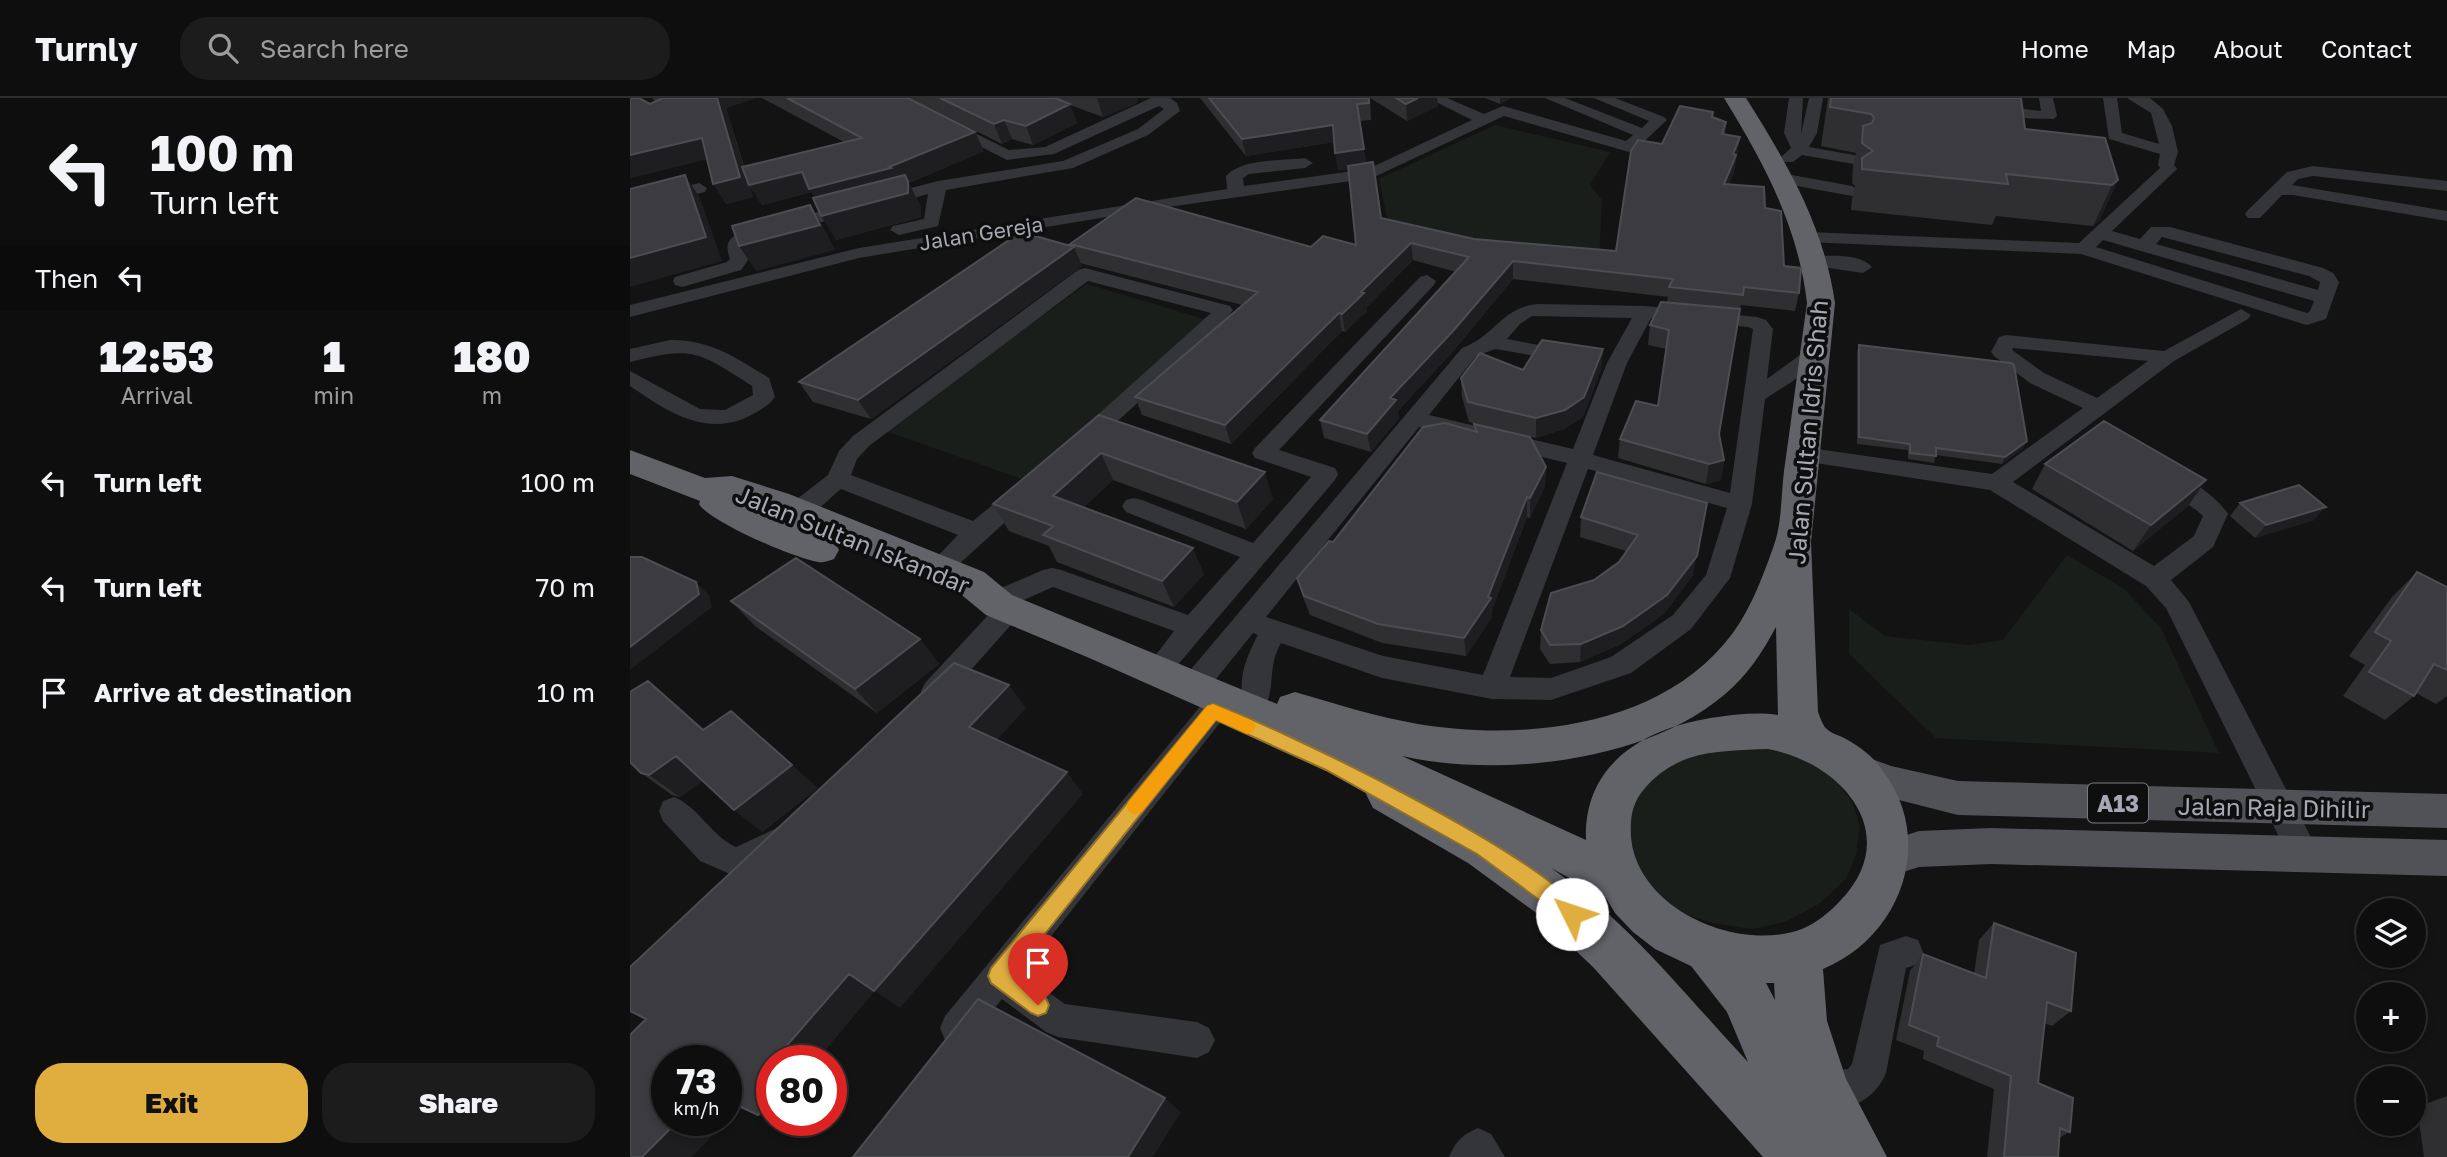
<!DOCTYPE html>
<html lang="en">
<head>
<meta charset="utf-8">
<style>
	:root { --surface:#0e0e0f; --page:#1c1c1d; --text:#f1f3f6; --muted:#9b9c9e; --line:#2e2e2f; --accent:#dfae3f }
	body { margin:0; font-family:"Golos Text",sans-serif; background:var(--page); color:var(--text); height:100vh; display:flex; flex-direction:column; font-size:26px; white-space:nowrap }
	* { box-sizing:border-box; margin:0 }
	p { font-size:23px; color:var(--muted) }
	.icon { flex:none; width:38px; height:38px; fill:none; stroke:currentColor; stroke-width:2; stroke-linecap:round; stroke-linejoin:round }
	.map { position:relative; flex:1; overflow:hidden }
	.details { display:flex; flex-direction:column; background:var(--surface); width:630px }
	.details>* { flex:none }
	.hud { background:#0e0e0f; color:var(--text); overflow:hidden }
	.controls { position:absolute; left:1726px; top:800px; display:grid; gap:14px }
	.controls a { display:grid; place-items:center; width:70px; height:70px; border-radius:50%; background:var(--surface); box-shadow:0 4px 10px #0003,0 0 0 2px var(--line); font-size:35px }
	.speed { position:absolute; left:21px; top:947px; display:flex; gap:14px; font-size:35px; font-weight:700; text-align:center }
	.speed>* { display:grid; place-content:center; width:91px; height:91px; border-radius:50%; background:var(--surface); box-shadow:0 4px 10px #0003,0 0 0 2px var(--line); line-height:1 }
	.speed small { font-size:18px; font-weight:400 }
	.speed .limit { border:10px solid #d22; background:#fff; color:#111 }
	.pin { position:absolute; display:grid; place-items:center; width:60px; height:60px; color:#fff; margin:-72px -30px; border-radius:50% 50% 50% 0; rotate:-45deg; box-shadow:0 0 7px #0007 }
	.pin .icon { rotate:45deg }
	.me { position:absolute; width:77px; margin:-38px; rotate:311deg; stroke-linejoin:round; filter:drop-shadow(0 0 5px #0008) }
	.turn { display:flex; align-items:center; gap:24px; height:147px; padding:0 35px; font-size:32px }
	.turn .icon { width:91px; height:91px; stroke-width:2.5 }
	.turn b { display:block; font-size:49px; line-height:60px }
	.then { display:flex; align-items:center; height:66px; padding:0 35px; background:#0003; gap:14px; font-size:26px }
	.eta { display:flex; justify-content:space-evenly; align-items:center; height:119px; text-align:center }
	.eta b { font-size:42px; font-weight:800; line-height:49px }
	.primary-button { display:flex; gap:14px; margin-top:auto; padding:14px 35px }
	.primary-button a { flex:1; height:80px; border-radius:28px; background:var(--accent); color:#111; font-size:28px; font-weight:800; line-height:80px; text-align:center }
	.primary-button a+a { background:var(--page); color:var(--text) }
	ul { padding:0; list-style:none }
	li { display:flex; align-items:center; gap:21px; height:105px; padding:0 35px }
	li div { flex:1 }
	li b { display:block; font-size:26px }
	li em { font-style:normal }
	header { display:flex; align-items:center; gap:42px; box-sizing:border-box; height:98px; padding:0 35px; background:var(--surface); border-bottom:2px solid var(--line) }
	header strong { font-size:33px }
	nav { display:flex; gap:38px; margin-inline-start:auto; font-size:24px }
	.search { width:490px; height:63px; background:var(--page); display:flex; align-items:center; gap:18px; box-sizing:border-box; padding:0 24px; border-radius:28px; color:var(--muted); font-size:26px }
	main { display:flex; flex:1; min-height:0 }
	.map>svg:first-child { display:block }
</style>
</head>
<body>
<header>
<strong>Turnly</strong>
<div class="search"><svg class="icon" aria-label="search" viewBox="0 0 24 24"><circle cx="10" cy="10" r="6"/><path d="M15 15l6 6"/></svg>Search here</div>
<nav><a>Home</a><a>Map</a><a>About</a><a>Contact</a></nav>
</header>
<main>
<section class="details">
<div class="hud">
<div class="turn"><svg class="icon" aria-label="left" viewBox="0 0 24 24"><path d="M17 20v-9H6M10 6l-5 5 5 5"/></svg><div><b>100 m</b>Turn left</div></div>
<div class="then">Then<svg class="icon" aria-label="left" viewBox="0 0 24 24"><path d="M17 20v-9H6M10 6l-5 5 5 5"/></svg></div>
</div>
<div class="eta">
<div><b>12:53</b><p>Arrival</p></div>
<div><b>1</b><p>min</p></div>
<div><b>180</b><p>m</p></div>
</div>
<ul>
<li><svg class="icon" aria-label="left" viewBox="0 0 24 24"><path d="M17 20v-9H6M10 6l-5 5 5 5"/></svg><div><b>Turn left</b></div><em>100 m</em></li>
<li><svg class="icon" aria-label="left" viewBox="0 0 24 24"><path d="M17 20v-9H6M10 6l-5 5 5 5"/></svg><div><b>Turn left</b></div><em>70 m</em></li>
<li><svg class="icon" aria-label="arrive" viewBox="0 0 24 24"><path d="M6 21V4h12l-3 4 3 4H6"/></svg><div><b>Arrive at destination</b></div><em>10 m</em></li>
</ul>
<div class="primary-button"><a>Exit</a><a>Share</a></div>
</section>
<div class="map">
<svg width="1817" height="1059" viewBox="0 0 1817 1059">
	<rect width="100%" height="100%" fill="#131314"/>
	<path fill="#191e1a" d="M865,27L980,54L960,87L972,102L969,164L760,134L749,81Z
		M457,186L584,224L394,382L253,332Z
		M1437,457L1493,490L1531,530L1589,655L1306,640L1219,556V511L1255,538L1339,547L1373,542Z
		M1150,646L1202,677L1222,704L1230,727L1226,757L1216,781L1189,806L1155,824L1123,831L1087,826L1057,817L1024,799L991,755L999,700L1039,661L1086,650Z"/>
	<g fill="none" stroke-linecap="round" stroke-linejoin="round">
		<path fill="#343539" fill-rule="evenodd" d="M255,0H274L379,52L415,49L521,0H540L547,5L550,13L518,37L443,70L316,92L308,128L269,137L260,132L263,128L294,121L298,96L123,142L115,146L118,162L111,172L52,189L45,187L43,183L45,179L97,164L100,161C95,147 97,141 111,134L308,83L433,63L508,31L534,11L529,8L424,56L377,62Z
			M798,0H817L854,16L873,8L996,43L1003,37L915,0H935L1012,30L1019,23L964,0H985L1034,19L1037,22L1005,52L999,54L874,18L742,80L531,110L229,160L0,219V207L229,150L597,91L596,78C612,60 652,63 675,60L683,65L675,70L619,76L613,80L614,88L738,71L842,22Z
			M1159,0H1173L1171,36L1179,0H1193L1187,35L1179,49L1230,58L1232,61L1230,64L1224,66L1172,57L1163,64H1151L1149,61L1161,50L1154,35Z
			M1409,0H1423L1427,18L1424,21L1387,20L1379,15L1387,10L1411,13Z
			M1473,0H1487L1492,35L1529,46L1521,15L1497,0H1520L1533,11L1542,28L1548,54L1544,67L1547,71L1482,133L1510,141L1521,129H1540L1693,170L1703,175L1709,184L1696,221L1677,227L1670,225L1451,156L1178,144L1169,139L1178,134L1449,145L1530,70L1528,67L1530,56L1479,41ZM1532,139L1679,178L1690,184L1688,192L1526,146ZM1473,142L1684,203L1680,213L1677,215L1466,149Z
			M1683,68L1817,83V93L1683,78L1668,81L1662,87L1817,113V123L1663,97H1652L1630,120H1618L1615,116L1618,112L1657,74Z
			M1151,75L1222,88L1230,93L1222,98L1145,84L1143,80Z
			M69,85L77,90L75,94L0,113V103Z
			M1184,158C1202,158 1230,155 1242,169L1233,175L1178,167L1175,163L1178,159Z
			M455,170L600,208L603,212L589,231L459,349L451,351L443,349L440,344L443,339L581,215L458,183L239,348L227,361L221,377L343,423L388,386L396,384L404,386L408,392L404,398L317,477L308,479L299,477L296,470L328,437L211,391C196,403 178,426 158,420L154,414L158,408L198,377L209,353L223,338L448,172Z
			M797,177L806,183L804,187L649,352L705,370L708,376L705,382L545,570L535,573L525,570L522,562L544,533L423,489L389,504L393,511L389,518L315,601L305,604L295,601L291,593L295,585L362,513L355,511L351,504L355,497L413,472L422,470L431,472L558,517L610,459L496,414L492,408L496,402L504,400L512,402L623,445L681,379L625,360L622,355L625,350L790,179Z
			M908,206L1015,208L1127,219L1136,222L1143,231L1137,281L1178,251H1192L1195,255L1163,283L1135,301L1122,406L1100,480L1061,531L1001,575L921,602L862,601L752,580L651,545C638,566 645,588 636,607L626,610L616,607C605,585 617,557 628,537L623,535L582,586L572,589L562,586L558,578L562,570L832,250C865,238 872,209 908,206ZM902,218L1002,220L977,265L943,351L799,317L846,258L865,251L940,264L947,262L950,258L947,254L877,241L890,226ZM1021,220L1118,229L1123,231L1100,395L963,357L997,265ZM789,329L937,365L853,577L753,558L636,519ZM958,371L1097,410L1076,477L1043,517L981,559L921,580L880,579Z
			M1611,211L1621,217L1618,221L1544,263L1383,384L1524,468L1564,438L1573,418C1561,406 1529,390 1523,379L1526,373C1546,368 1588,399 1598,416L1583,449L1541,482L1559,504L1685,747L1690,757L1685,767L1674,771L1663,767L1536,510L1516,488L1360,392L1173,363L1165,361L1162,356L1165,351L1173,349L1362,376L1453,310L1400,285L1364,258L1361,254L1369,239L1376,237L1534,253ZM1383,250L1518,263L1467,300L1414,275L1382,252Z
			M40,242C79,241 107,260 139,280L145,299C138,309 124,316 113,321C70,337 34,311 0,288V273L70,311L95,312L123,297L122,288C67,253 64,248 0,264V251Z
			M583,601L593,605L597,613L593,621L392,875L435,906L567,924L579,930L585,942L579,954L567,960L428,939L416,934L372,901L339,942L327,947L315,942L310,930L315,918L573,605Z
			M44,699C69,709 81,738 106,749L149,729L160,733L164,743L160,753L107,779L70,763L33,723L29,713L33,703Z
			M1276,838L1288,842L1293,854L1288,866L1276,870L1256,975C1243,1006 1211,1018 1180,1005L1175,992L1180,979L1193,974L1218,971L1222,966L1250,847Z
			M848,1030L861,1036L875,1059H819C826,1043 832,1037 848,1030Z"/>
		<path fill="#505257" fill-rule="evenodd" d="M1223,654L1261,668L1328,683L1817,696V730L1328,717L1261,700L1210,681L1204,670L1210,659Z
			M1361,730L1817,742V778L1361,766L1289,769L1257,779L1243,774L1237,761L1243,748L1289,733Z"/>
		<path fill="#616369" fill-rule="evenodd" d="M1094,0H1116C1157,65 1194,128 1205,205L1181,444L1188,614C1190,619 1193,629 1198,632C1201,635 1208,637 1212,639C1228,647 1243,658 1253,673C1306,743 1271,839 1193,871L1197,923L1216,981L1257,1059H1133L963,869L905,814L838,765L743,710L736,696L741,685L457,559L356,517L328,494L119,408L204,443L209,452L204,461C198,463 193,465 188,464C164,460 80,424 69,406L70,403L0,376V352L75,380L102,378L159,396L354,474L382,497L647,606L650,599L665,594C706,606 747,619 788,626C890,643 1023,630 1094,546C1118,519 1132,481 1144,447C1152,425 1151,397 1154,373C1162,317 1169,261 1177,205C1168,128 1134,65 1094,0ZM1146,529L1148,617C1129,614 1108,616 1088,619C1019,628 953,663 956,742L772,658C870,680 1015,664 1094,597C1117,578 1132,555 1146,529ZM1138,651C1211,664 1275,736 1210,803C1200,814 1186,825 1172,831C1108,855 1007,811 1001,739C1000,719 1002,705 1015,690C1027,676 1042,666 1059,660C1084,652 1112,652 1138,651ZM921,770L976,800L985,815L1003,834L1025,851L1061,868L1097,914L1118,964C1056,898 997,822 921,770ZM1136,885H1144L1145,902Z"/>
	</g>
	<path fill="#2f2f32" d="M0,0L20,6L25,4L22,0H125L96,10L114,68L214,44L132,0H278L354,53L279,85L291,109V119L206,142L182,94L132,107L120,88L123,99L96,106L77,61L0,80Z
		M280,0H508L507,5L473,19L440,7L447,25L403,47L382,41L372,46Z
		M570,0H807L808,8L777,23L740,0L741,22L729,23L736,65L751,120L844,141L986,153L1032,46L1082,19L1096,24L1095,36L1110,39L1104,74L1099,86L1135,110L1154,168L1169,195L1165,213L1111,207L1089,336L1094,362L1091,382L1076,386L988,360L990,341L1028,308L1036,251L1018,247L1020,227L1037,204L1038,199L883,181L825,251L768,313L769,320L741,354L694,340L690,322L826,174L783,162L736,210L737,213L715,234L712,233L601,346L512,317L505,299L612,207L450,165L452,168L241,321L183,304L169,284L440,148V146L681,149L726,147L718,71L708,72L704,44L616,58Z
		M855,0H881L870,6Z
		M1198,0H1391L1395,31L1488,82L1469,123L1463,128L1366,118L1362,127L1221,112L1222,101L1225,88L1222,85L1223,68L1226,55L1191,48Z
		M1229,247L1397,343L1393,350L1372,366L1306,357L1304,365L1278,361V352L1227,346V254Z
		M973,251L971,271L953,319L934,331L906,340L839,324L832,299L831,280L893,272Z
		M469,317L643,401L616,431L483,382L454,409L574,476L544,509L427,464L419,448L379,433L363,406Z
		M844,326L916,369L915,388L900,420L897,419L862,512V519L836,558L752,545L680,517L673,499L667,480L703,444L845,333Z
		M1415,366L1576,382L1558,408L1503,453L1402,391Z
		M967,374L1063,477L1034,516L991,546L950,564L920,566L910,551L911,532L964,482L989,464L996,453L950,439L951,419Z
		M1610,405L1684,422L1625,440L1600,418Z
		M1787,474L1817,489V598L1806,606L1786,595L1784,598L1755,622L1713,598L1735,567L1719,558L1762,499Z
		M101,503L290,541L309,566L247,615L125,528Z
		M46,606L74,632L188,690L132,734L72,683L50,699L42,697L11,675Z
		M1364,825L1441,913L1422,928L1414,925L1408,985L1440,1034L1429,1040L1428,1059H1357L1364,991L1293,961L1294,953L1266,942L1280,873L1293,856L1344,876L1349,842Z
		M1817,998V1059H1794L1787,1009Z"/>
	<path fill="#1e1e20" d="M87,0H125L96,10L119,87L172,74L259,69L345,34L354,53L279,85L291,109V119L206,142L191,118V111L182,94L132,107L120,88L123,99L96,106L83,86Z
		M467,0H508L507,5L473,19Z
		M788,0H807L808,8L777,23L776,6Z
		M870,0H881L870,6Z
		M440,6L447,25L403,47L396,28Z
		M374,22L382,41L372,46L364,26Z
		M703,27L705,44L616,58L612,41Z
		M1110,39L1104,74L1092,103L1094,86L1103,56Z
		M72,40L85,59L0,80V57Z
		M734,51L736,69L708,72L705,55Z
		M55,77L70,100L92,163L0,189V160Z
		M1488,82L1469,123L1463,128L1482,87Z
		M180,107L195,132L205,152L126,173L109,148Z
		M781,145L783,162L736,210L737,213L715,234L712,216L731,194Z
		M444,149L452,168L241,321L228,302Z
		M883,163V181L825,251L768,313L769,320L741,354L737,336L760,300Z
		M709,215L712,233L601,346L595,327Z
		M973,251L971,271L953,319L934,331L906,340V320Z
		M1397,343L1393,350L1372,366L1375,359Z
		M471,355L483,382L437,425L423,398Z
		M1094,362L1091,382L1076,386L1079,366Z
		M916,369L915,388L900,420V400Z
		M635,374L643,401L616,431L607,404Z
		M1576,382L1558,408L1503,453L1521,427Z
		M897,399V419L862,512V519L836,558L834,540L858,499Z
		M1077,405L1063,477L1034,516L991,546L950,564L951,546Z
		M1696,409L1684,422L1625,440L1636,427Z
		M563,450L574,476L544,509L532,483Z
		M66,484L79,497L82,509L0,572V549Z
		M290,541L309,566L247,615L225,591Z
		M18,583L46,606L101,655L73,632Z
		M379,587L396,610L358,652L339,629Z
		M46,658L75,681L50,699L19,677Z
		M162,667L188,690L132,734L104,712Z
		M437,674L453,696L270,910L245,893L187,962H149L146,960L219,876Z
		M96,1000L112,1006L62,1059H12L49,1022H96Z
		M535,1000L551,1014L523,1059H498Z
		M142,1003V1022H169L161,1030L128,1017Z"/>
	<path fill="#3c3c40" stroke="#4c4d52" stroke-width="2" d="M0,0H9L20,6L31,1V0H87L110,79L83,86L72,40L0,57Z
		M157,0H278L345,34L259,69L261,70L179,91L172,74L119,87L112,69L232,40Z
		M310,0H425L440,6L396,28L374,22L364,26Z
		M579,0H739V5L727,6L734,51L705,55L703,27L612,41Z
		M766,0H788L776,6Z
		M1201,0H1391L1395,31L1475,40L1488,82L1482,87L1376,76L1378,86L1232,71V60L1243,53L1232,45L1233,28L1242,25L1244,20L1241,16L1200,9Z
		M1050,8L1083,14L1082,19L1096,24L1092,36L1110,39L1103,56L1106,57L1094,86L1134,89L1135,110L1151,113L1154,168L1171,170L1169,195L1114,189L1113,197L1039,189L1043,181L883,163L823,233L760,300L766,302L737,336L690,322L839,159L781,145L731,194L734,195L712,216L709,215L595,327L505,299L628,194L440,146L506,100L681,149L693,138L726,147L718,68L743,64L751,120L844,141L986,153L1001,53L1008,42L1032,46Z
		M55,77L76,139L0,160V91Z
		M275,77L278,84V95L191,118L183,100Z
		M180,107L190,127L109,148L102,128Z
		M391,134L444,149L228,302L169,284Z
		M1031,204L1110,211L1089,336L1094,362L1079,366L990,341L1006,303L1028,308L1039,232L1020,227Z
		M912,242L973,251L954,299L935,312L906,320L838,304L831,280L850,255L893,272Z
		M1229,247L1381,265L1384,267L1397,343L1375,359L1306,350V358L1280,355V346L1229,339Z
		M469,317L635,374L607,404L471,355L423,398L563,450L532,483L413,437L423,428L363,406Z
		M1474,323L1576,382L1521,427L1415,366Z
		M815,325L847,334L844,326L900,339L916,369L900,400L897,399L858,499L861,500L834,540L748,526L674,498L667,480L699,443L703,444L793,329Z
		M967,374L1077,405L1067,458L1037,497L993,528L951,546L920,547L911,532L921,495L964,482L989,464L1008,437L951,419Z
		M1669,387L1696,409L1636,427L1610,405Z
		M0,459H12L66,484L69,496L0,549Z
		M166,460L290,541L225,591L101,503Z
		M1787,474L1817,489V572L1804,566L1784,598L1739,574L1761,543L1745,534Z
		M324,565L379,587L339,629L437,674L244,893L219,876L146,960L149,962H142V1003L128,1017L96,1002V962H37V1022H49L12,1059H3L0,1057V937L16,921L0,913V869Z
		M18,583L73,632L101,613L162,667L104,712L46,658L19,677L11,675L0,664V594Z
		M1364,825L1446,855L1441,913L1417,904L1408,985L1443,1000L1440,1034L1430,1030L1428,1059H1374L1381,978L1307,948L1309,939L1279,927L1293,856L1356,880Z
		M348,901L535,1000L498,1059H223Z"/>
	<path fill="#dfae3f" stroke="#917129" stroke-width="2" d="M583,606C645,627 929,765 951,816L948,823L942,826L847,756L696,672L586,622L383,876L416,900L419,907L416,915L408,918L401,915L361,885L358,878L361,870L577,608Z"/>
	<path fill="#f59e0b" d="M583,606L623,623L626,628L623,634L617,636L586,622L512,714L505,717L499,714L496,708L499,703L577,608Z"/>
	<g text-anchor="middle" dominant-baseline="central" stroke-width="7" stroke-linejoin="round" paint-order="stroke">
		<g font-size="21" fill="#a6a9b3" stroke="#0e0e0f">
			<text transform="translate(351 135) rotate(-9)">Jalan Gereja</text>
		</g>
		<rect fill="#0e0e0f" stroke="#787a82" stroke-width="2" x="1458" y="685.5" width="60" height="39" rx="5"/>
		<g font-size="23" font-weight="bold" fill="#a6a9b3">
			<text x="1488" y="705">A13</text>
		</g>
		<g font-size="24" fill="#a6a9b3" stroke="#0e0e0f">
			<text transform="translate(1177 334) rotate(-85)">Jalan Sultan Idris Shah</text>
			<text transform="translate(223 441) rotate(22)">Jalan Sultan Iskandar</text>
			<text transform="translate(1644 709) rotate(1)">Jalan Raja Dihilir</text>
		</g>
	</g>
</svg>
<div class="controls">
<a><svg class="icon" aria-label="layers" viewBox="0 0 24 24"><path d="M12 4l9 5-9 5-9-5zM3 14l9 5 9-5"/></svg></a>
<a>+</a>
<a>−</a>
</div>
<div class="speed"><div>73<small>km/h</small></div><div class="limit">80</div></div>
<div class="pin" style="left:408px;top:907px;background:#d93025"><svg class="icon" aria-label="arrive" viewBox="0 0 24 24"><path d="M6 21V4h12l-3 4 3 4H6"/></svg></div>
<svg class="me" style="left:942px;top:816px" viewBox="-20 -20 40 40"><circle r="19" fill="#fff"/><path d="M0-13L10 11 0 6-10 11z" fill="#dfae3f"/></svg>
</div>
</main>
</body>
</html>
